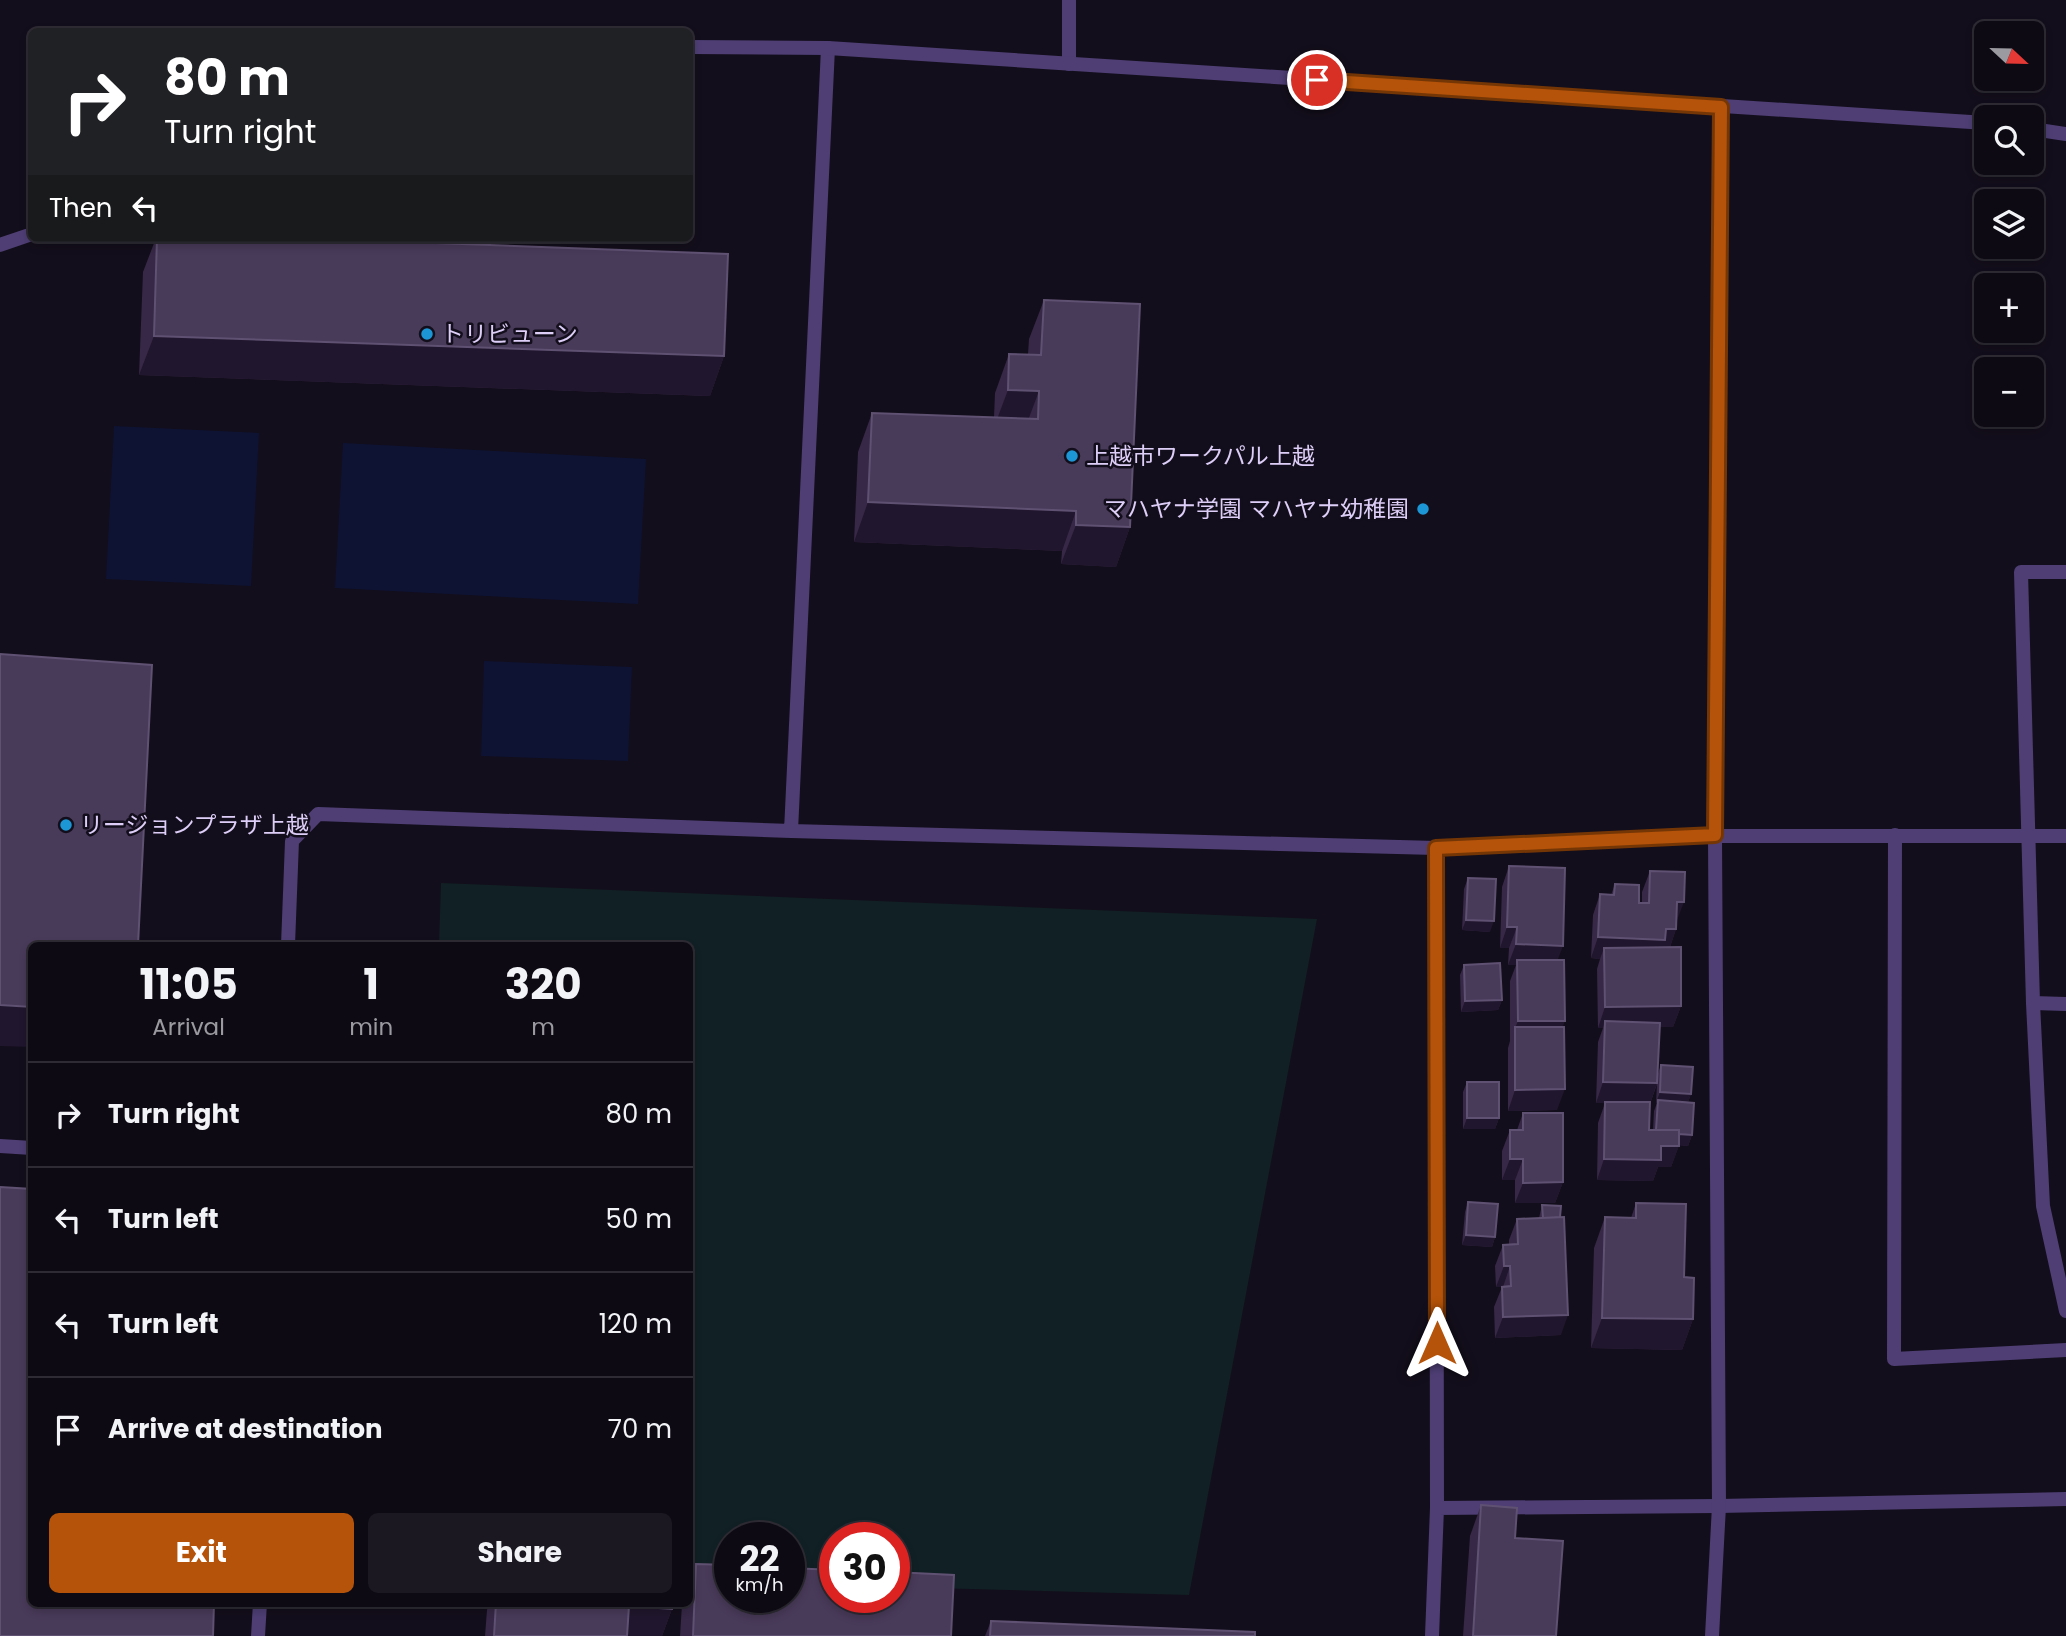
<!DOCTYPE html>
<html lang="en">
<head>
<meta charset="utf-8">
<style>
	:root { --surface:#0e0a14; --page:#1c1822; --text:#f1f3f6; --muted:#9b9aa0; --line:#2e2b34; --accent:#b45309 }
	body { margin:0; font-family:Poppins,"Noto Sans JP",sans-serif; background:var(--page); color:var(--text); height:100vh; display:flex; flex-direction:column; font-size:26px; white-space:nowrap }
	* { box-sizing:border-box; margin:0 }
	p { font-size:23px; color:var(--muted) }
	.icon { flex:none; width:38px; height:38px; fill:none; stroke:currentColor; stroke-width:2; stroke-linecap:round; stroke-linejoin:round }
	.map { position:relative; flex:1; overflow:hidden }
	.drawer { position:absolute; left:28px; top:942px; width:665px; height:665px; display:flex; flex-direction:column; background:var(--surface); border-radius:10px; box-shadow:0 4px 10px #0003,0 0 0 2px var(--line) }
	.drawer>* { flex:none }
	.guide { position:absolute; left:28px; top:28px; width:665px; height:214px; border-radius:10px; box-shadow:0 4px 10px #0003,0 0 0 2px var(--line); background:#202124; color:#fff; overflow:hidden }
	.needle { width:46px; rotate:112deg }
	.buttons { position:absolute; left:1974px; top:21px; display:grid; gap:14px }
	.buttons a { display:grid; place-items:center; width:70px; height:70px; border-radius:10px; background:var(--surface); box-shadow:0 4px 10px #0003,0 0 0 2px var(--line); font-size:35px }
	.speed { position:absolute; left:714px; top:1522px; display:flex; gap:14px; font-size:35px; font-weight:700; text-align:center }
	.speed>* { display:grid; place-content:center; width:91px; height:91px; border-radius:50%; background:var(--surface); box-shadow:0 4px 10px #0003,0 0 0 2px var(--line); line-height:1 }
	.speed small { font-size:18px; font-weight:400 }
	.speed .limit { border:10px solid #d22; background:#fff; color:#111 }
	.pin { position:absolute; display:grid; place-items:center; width:60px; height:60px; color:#fff; margin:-30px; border:4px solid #fff; border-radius:50%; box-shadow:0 2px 7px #0007 }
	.me { position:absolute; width:77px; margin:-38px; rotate:0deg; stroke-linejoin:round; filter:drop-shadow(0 0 5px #0008) }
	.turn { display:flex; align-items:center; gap:24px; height:147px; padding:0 21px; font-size:32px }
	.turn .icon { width:91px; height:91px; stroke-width:2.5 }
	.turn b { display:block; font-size:49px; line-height:60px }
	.then { display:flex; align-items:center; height:66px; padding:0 21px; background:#0003; gap:14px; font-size:26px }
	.eta { display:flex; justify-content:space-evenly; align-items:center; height:119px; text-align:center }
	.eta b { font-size:42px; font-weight:700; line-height:49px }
	.primary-button { display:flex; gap:14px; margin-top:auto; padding:14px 21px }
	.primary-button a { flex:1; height:80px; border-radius:10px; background:var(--accent); color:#fff; font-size:28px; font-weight:700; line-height:80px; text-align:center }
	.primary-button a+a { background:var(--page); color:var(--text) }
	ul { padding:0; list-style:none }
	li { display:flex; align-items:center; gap:21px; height:105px; padding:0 21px; border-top:2px solid var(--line) }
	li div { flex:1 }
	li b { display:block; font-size:26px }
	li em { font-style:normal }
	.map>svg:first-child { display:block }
</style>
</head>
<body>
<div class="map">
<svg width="2066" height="1636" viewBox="0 0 2066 1636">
	<rect width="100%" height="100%" fill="#130e1b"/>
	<path fill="#112024" d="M441,883L1317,919L1189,1595L894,1587V1538H835V1585L789,1584V1538H730V1582L690,1581V945H439Z"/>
	<path fill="#0e1333" d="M114,426L259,433L251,586L106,579Z
		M343,443L646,459L638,604L335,588Z
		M484,661L632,667L628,761L481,756Z"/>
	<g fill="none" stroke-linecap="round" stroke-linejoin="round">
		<path stroke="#4e3e74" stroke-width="14" d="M1069,64V0
			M2066,572H2021L2033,1003L2043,1206L2066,1311
			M791,831L828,48
			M1895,835L1894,1359L2066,1350
			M288,945L292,841L318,814L791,831L1436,848L1715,836H2066
			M2033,1003L2066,1004
			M1437,1508L1719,1506L2066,1499
			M1432,1636L1437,1508L1436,848"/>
		<path stroke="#4e3e74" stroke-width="14" d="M690,47L828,48L1986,123
			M2032,129L2066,134
			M0,245L32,234
			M0,1146L32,1148
			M258,1636L260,1603
			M1712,1636L1719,1506L1715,836L1721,107"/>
	</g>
	<path fill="#362846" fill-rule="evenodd" d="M156,238H299L724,356L710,396L139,375L143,272Z
		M1044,300L1130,527L1116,567L1061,564L1062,551L854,542L858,452L872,413L994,417L995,393L1009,354H1028L1029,339Z
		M1509,866L1558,960L1562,1027L1557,1110L1508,1111V1048L1510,1041V981L1516,965H1508L1509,948H1500L1502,887Z
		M1650,871L1677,921L1676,929L1670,947L1681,1006L1673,1027H1659L1657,1076L1661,1065L1691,1094L1688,1102L1692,1135L1688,1146L1679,1145L1671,1167H1658L1653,1181L1597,1180L1598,1123L1605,1103H1596L1598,1042L1603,1028H1598L1597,969L1600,959L1591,958L1593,915L1600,894L1611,895L1615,884L1639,903H1642V892ZM1657,1084L1656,1103H1657L1654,1111L1653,1130H1649L1650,1104Z
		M1468,878L1490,932L1462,930L1464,889Z
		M1464,965L1502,1000L1498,1010L1461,1012L1460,975Z
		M1467,1082L1499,1118L1495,1129H1463V1092Z
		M1523,1113L1563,1182L1555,1203H1515V1180H1502V1151L1510,1130H1517Z
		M1468,1202L1495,1237L1492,1247L1462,1245L1465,1212Z
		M1636,1203L1684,1277L1693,1319L1682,1350L1591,1348L1594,1248L1605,1217L1631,1218Z
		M1542,1205L1561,1335L1495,1338L1494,1307L1502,1287H1496L1495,1266L1503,1245L1509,1244V1240L1517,1219L1539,1218Z
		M1481,1505L1515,1538L1556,1636H1463L1470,1536Z
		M696,1564L951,1636H680L682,1604L690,1603V1582Z
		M489,1603H672V1609L662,1636H485L487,1610Z
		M991,1621L1255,1636H985Z"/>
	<path fill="#20162d" d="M154,336L724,356L710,396L139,375Z
		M1008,390L1039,391L1024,431L993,430Z
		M868,502L1076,511L1062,551L854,542Z
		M1076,525L1130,527L1116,567L1061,564Z
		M1677,902H1684L1676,923Z
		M1466,920L1494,921L1490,932L1462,930Z
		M1507,927H1517L1509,948H1500Z
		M1666,929H1676L1669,950L1604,948L1600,959L1591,958L1598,937Z
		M1516,944L1563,946L1555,967L1517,960L1516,965H1508Z
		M1502,1000L1498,1010L1461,1012L1465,1001Z
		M0,1005L32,1007V1047L0,1046Z
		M1681,1006L1673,1027L1605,1028V1021L1603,1028H1598L1605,1007Z
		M1518,1021H1565L1557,1042L1515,1028Z
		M1603,1082L1657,1083L1650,1104L1596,1103Z
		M1565,1089L1557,1110L1508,1111L1515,1090Z
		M1660,1092L1691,1094L1687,1105L1658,1100L1657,1103H1656Z
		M1467,1118H1499L1495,1129H1463Z
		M1656,1133L1692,1135L1688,1146L1652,1143Z
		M1661,1146H1679L1671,1167H1658L1653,1181L1597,1180L1604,1159Z
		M1510,1159H1523L1515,1180H1502Z
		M1563,1182L1555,1203H1515L1523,1183Z
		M1466,1235L1495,1237L1492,1247L1462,1245Z
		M1504,1266H1510L1503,1287H1496Z
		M1568,1315L1561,1335L1495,1338L1503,1317Z
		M1602,1318L1693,1319L1682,1350L1591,1348Z
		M629,1606L672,1609L662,1636H619Z"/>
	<path fill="#483a59" stroke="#5f5172" stroke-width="2" d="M157,238H299L728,254L724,356L154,336Z
		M1044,300L1140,304L1130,527L1076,525V511L868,502L872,413L1038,419L1039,391L1008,390L1009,354L1041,355Z
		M0,654L152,665L138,945H32V1007L0,1005Z
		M1509,866L1565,868L1563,946L1516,944L1517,927H1507Z
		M1650,871L1685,872L1684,902H1677L1676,929H1666L1665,940L1598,937L1600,894L1614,895L1615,884L1639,885V903H1649Z
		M1468,878L1496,879L1494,921L1466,920Z
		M1681,947V1006L1605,1007L1604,948Z
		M1517,960H1564L1565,1021H1518Z
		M1500,963L1502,1000L1465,1001L1464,965Z
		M1605,1021L1660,1023L1657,1083L1603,1082Z
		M1515,1027H1564L1565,1089L1515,1090Z
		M1661,1065L1693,1067L1691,1094L1660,1092Z
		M1467,1082H1499V1118H1467Z
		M1658,1100L1694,1103L1692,1135L1679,1134V1130H1656Z
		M1605,1102H1650L1649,1130H1679V1146H1661V1160L1604,1159Z
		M1523,1113H1563V1182L1523,1183V1159H1510V1130H1523Z
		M0,1187L32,1189V1603H214L213,1636H0Z
		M1468,1202L1498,1204L1495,1237L1466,1235Z
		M1636,1203L1686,1204L1684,1277L1694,1278L1693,1319L1602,1318L1605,1217L1636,1218Z
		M1542,1205L1561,1206L1560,1217L1543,1218Z
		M1564,1217L1568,1315L1503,1317L1502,1287L1511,1286L1510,1266H1504L1503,1245L1518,1244L1517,1219Z
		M1481,1505L1517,1508L1515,1538L1563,1541L1556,1636H1473Z
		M696,1564L730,1565V1598H789V1568L835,1570V1598H894V1572L954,1575L951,1636H693Z
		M496,1603H672V1609L629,1606L627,1636H494Z
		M991,1621L1255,1632V1636H990Z"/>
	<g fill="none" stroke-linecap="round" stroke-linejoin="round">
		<g stroke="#753606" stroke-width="18">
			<path id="route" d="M1317,80L1721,107L1715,835L1436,848L1437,1343"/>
		</g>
		<use href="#route" stroke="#b45309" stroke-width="12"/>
	</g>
	<g fill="#1d96d6" stroke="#130e1b" stroke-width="2.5">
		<circle cx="427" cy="334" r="7"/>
		<circle cx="1072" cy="456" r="7"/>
		<circle cx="1423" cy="509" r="7"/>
		<circle cx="66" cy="825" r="7"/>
	</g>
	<g text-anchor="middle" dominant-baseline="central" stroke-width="5" stroke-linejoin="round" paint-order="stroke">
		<g font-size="23" fill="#ddcef8" stroke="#130e1b" text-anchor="start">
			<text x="441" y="334">トリビューン</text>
			<text x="1086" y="456">上越市ワークパル上越</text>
			<text x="1409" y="509" text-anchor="end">マハヤナ学園 マハヤナ幼稚園</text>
			<text x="80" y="825">リージョンプラザ上越</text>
		</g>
	</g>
</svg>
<div class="buttons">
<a><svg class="needle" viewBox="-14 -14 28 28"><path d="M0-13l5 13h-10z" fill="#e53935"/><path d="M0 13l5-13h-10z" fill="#9b9aa0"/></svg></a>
<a><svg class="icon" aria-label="search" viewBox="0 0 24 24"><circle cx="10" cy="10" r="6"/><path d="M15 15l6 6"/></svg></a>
<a><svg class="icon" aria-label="layers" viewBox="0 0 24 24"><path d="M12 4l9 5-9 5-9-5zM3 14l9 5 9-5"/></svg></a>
<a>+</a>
<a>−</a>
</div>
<div class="speed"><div>22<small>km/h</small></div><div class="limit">30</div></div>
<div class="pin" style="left:1317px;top:80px;background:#d93025"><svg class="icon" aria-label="arrive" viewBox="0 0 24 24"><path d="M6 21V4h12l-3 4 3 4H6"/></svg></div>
<svg class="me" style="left:1437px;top:1343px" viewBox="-20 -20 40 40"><path d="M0-17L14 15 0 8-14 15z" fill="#b45309" stroke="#fff" stroke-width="4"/></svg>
<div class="guide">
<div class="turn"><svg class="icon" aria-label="right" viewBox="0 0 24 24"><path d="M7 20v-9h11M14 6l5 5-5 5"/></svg><div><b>80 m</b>Turn right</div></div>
<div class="then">Then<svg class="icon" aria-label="left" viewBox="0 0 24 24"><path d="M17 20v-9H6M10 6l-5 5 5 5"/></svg></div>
</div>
<section class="drawer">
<div class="eta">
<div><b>11:05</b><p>Arrival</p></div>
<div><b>1</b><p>min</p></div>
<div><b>320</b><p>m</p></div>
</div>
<ul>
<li><svg class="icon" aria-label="right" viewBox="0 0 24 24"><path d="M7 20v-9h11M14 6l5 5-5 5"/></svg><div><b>Turn right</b></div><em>80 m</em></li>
<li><svg class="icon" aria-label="left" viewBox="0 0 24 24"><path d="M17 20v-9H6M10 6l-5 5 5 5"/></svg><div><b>Turn left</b></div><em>50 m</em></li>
<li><svg class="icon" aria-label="left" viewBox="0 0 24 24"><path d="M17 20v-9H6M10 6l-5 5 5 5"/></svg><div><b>Turn left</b></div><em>120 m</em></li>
<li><svg class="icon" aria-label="arrive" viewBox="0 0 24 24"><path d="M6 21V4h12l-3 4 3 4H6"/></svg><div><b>Arrive at destination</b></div><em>70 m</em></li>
</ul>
<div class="primary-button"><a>Exit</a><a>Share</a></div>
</section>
</div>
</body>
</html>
